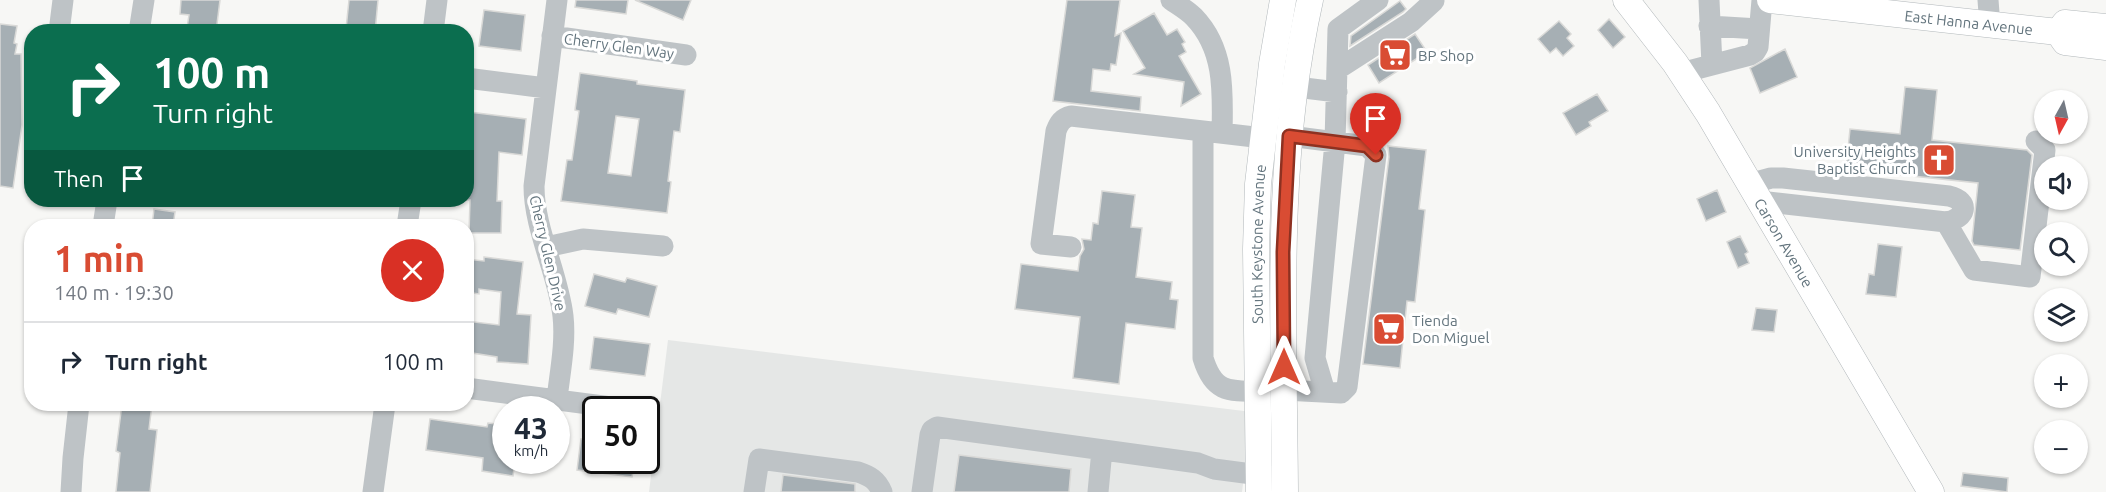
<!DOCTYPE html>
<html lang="en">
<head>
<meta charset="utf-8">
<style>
	:root { --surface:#fff; --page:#f2f2f3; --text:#1f2937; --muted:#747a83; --line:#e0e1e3; --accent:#d94c33 }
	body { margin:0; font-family:Ubuntu,sans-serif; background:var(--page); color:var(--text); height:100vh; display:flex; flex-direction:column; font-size:22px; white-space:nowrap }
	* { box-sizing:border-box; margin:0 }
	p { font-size:20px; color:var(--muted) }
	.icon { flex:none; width:33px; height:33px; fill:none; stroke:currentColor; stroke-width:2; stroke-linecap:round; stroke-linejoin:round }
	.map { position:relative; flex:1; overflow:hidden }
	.details { position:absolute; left:24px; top:219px; width:450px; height:192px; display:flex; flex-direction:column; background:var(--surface); border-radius:24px; box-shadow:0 2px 4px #0004 }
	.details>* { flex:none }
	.banner { position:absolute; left:24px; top:24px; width:450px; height:183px; border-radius:24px; box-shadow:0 2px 4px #0004; background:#0b6e4f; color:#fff; overflow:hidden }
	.needle { width:39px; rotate:188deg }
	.controls { position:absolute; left:2034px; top:90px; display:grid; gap:12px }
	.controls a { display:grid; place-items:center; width:54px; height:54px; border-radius:50%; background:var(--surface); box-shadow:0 2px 4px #0004; font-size:30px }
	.speed { position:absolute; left:492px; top:396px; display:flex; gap:12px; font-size:30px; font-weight:700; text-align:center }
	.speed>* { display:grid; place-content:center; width:78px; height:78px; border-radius:50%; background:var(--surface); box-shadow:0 2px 4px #0004; line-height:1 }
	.speed small { font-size:15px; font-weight:400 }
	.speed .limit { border:3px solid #111; border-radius:9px; background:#fff; color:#111 }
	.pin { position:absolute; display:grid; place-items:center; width:51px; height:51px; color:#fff; margin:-62px -26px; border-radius:50% 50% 50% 0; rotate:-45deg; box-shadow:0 0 6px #0007 }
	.pin .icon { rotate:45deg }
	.me { position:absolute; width:66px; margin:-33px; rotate:0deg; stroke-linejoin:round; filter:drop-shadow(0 0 4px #0008) }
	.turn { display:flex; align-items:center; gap:21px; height:126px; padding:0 30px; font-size:27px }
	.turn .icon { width:78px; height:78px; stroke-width:2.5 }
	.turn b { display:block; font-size:42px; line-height:51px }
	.then { display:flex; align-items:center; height:57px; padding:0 30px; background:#0003; gap:12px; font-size:22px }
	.round { display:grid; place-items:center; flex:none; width:63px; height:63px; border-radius:32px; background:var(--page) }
	.head { display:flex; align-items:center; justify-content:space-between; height:102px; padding:0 30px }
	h1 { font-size:36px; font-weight:700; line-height:45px; color:var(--accent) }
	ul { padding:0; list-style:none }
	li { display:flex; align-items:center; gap:18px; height:78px; padding:0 30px; border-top:2px solid var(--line) }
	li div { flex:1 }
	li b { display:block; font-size:22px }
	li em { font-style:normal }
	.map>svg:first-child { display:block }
</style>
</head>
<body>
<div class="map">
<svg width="2106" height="492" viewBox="0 0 2106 492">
	<rect width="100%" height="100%" fill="#f7f7f5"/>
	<path fill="#e5e7e6" d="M668,340L1252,412L1242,492H649Z"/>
	<path fill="#a6afb4" stroke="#d9d9d7" stroke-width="1.5" fill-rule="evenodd" d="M181,0H220L216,32L187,28L189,15L180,14Z
		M349,0H378L375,32L346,29Z
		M576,0H628L626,14L575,7Z
		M635,0H691L683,20Z
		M1067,0H1120L1115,36L1121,33L1116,65L1111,64L1110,71L1093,69L1091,91L1141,97L1140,111L1053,101Z
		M1400,1L1406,9L1403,12L1350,46L1351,36Z
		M484,10L525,15L521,51L479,46Z
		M1154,13L1167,35L1177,29L1185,42L1182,44L1186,52L1179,56L1201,94L1181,106L1184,82L1134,74L1145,68L1123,31Z
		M1609,19L1625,37L1613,48L1598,30Z
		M1559,21L1571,34L1567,38L1574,46L1563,56L1556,48L1550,53L1538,39Z
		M0,24L17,26L14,43L17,44L15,54H21L22,125L13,188L0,186Z
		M1415,34L1427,52L1379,83L1368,65Z
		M1785,49L1797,77L1760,93L1750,68Z
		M580,73L637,81V84L685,90L680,132L674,131L668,181L671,182L667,213L561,201L567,160H572L579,111L575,110ZM616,116L639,119L631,176L608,173Z
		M1905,87L1937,90L1932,140L2027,150L2032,155L2020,250L1974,245L1972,241L1978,183L1846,169L1850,129L1900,134Z
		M1597,94L1608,111L1589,122L1591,126L1576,135L1563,113Z
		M469,112L526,119L522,155L499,152L497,201H502L501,233H469L470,200H466V133Z
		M1388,146L1426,150L1419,209L1425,210L1415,302L1407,301L1400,368L1363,364L1389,157Z
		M1717,190L1726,212L1706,221L1697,199Z
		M1102,191L1135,195L1131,227L1142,228L1136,277L1172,282L1170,299L1178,300L1175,329L1126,323L1119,384L1073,378L1080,317L1015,309L1021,264L1078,271L1080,256L1084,249L1082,239L1091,240L1093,223L1098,224Z
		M154,209L175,212L173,226H152Z
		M1740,236L1748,252L1745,254L1749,263L1738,268L1727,242Z
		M1878,244L1902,247L1896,297L1866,294L1869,274L1874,275Z
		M484,257L523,262L517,314L531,315L528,364L497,362V357L466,352V321L499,325L501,292L479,289V294L466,292V259L484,261Z
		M594,274L625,282L627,278L657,286L649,317L618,309L616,314L585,306Z
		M1756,308L1777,310L1774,332L1752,330Z
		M594,337L650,344L645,376L590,369Z
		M122,404H152L149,429L157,430L150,492H116L120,453L116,451Z
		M430,419L487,427L488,423L506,425V460H515L513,476L482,471L483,458L426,450Z
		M581,439L596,441V460H635L632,477L577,470Z
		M959,455L1071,469L1069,492H954Z
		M1963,473L2008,478L2007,492L1961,486Z
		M783,475L855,484V492H781Z"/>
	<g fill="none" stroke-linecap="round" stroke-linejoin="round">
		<g stroke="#b2b8bb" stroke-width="27">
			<g id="major">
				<path id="s1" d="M1626,0L1675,63L1708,113L1931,492"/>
				<path id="s2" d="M1770,0L2058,32L2065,42L2106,47"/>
				<path d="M2058,32L2065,23L2106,27"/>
				<path id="s3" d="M1259,492L1256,249L1258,184L1272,64L1283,0"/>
				<path d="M1285,492C1284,328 1274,161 1310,0"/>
			</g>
		</g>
		<path stroke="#bec3c6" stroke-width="21" d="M557,0L534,186C534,229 558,273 563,316C566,343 560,372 557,399
			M1171,0C1178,5 1187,10 1194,17C1225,49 1223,92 1222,133
			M1709,0L1712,65
			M1988,0L1990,26
			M1709,26L1759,29
			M59,32L63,0
			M139,32L144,0
			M433,32L437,0
			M552,36L686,55
			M1338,69L1411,22L1434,1
			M1681,73L1750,55L1755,52L1758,47L1762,0
			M466,78L546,88
			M1296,87L1337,92
			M1749,184L1771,178H1783L1949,196C1971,201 1966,219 1946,222L1759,201
			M1946,222L1974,270L2030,277L2045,150L2036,141
			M103,226L107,200
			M407,226L411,200
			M546,247L583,239L663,246
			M1071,247L1041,244L1056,131C1059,123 1062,118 1071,116L1203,131
			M466,388L634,410
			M1284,390L1341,393L1347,387L1376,155L1367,146L1289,136
			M1258,391C1227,392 1213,391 1203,358V131L1263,138
			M1325,392L1315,358L1335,142L1338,29L1378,0
			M71,492L73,458L79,404
			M373,492L385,404
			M754,492L759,459L858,472C870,476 877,480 882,492
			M922,492L930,435L932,430L937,427L1198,463L1214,469L1275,477
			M1098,492L1102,450"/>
		<use href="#major" stroke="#fff" stroke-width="26"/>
	</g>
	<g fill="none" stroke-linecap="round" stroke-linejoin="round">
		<g stroke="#8d3121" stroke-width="15">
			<path id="route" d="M1284,367L1283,252L1289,136L1367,146L1376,155"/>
		</g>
		<use href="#route" stroke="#d94c33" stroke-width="10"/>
	</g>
	<defs>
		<g id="supermarket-square" transform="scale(1.725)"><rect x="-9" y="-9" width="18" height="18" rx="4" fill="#d94c33" stroke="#fff"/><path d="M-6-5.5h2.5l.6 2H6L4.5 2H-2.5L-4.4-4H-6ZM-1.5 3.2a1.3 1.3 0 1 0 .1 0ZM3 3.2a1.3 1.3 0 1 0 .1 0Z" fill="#fff"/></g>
		<g id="church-square" transform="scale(1.725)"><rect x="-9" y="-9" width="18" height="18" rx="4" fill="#d94c33" stroke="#fff"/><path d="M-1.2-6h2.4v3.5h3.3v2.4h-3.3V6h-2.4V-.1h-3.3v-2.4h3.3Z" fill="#fff"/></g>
	</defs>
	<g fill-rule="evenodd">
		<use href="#supermarket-square" x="1395" y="55"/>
		<use href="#church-square" x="1939" y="160"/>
		<use href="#supermarket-square" x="1389" y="329"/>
	</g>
	<g text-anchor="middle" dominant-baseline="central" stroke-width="6" stroke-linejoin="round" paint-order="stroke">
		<g font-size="15" fill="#64757e" stroke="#fff">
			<text stroke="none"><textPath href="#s2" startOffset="200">East Hanna Avenue</textPath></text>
			<text transform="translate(619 46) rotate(8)">Cherry Glen Way</text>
			<text stroke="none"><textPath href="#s1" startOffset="290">Carson Avenue</textPath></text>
			<text stroke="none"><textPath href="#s3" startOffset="248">South Keystone Avenue</textPath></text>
			<text transform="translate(548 253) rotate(77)">Cherry Glen Drive</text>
		</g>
		<g font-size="15" fill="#64757e" stroke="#fff" text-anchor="start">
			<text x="1418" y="55">BP Shop</text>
			<text x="1916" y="151" text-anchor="end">University Heights<tspan x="1916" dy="17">Baptist Church</tspan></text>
			<text x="1412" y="320">Tienda<tspan x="1412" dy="17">Don Miguel</tspan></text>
		</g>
	</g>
</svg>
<div class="controls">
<a><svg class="needle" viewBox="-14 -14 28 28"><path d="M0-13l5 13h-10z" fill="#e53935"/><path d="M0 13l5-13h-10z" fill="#747a83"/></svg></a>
<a><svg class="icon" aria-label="sound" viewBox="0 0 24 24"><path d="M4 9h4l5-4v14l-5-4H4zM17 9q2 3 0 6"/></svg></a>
<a><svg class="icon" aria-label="search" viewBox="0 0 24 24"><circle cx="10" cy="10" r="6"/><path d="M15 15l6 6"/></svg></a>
<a><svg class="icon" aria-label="layers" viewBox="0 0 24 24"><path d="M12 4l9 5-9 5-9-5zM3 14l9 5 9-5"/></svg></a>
<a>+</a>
<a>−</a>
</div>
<div class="speed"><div>43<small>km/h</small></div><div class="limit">50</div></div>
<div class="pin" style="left:1376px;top:155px;background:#d93025"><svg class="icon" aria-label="arrive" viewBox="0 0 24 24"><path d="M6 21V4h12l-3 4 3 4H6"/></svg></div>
<svg class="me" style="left:1284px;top:367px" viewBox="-20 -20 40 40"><path d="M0-17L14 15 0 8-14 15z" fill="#d94c33" stroke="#fff" stroke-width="4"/></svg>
<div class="banner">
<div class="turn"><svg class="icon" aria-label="right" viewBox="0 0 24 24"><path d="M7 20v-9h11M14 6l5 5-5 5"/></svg><div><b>100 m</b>Turn right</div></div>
<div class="then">Then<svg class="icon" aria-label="arrive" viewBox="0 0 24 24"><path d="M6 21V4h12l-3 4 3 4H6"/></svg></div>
</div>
<section class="details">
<div class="head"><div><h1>1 min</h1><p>140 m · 19:30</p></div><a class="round" style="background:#d93025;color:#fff"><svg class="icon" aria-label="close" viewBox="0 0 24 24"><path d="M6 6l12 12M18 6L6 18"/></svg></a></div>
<ul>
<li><svg class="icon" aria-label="right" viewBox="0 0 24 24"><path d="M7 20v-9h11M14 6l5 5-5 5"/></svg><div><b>Turn right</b></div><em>100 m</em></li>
</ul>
</section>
</div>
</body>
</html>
